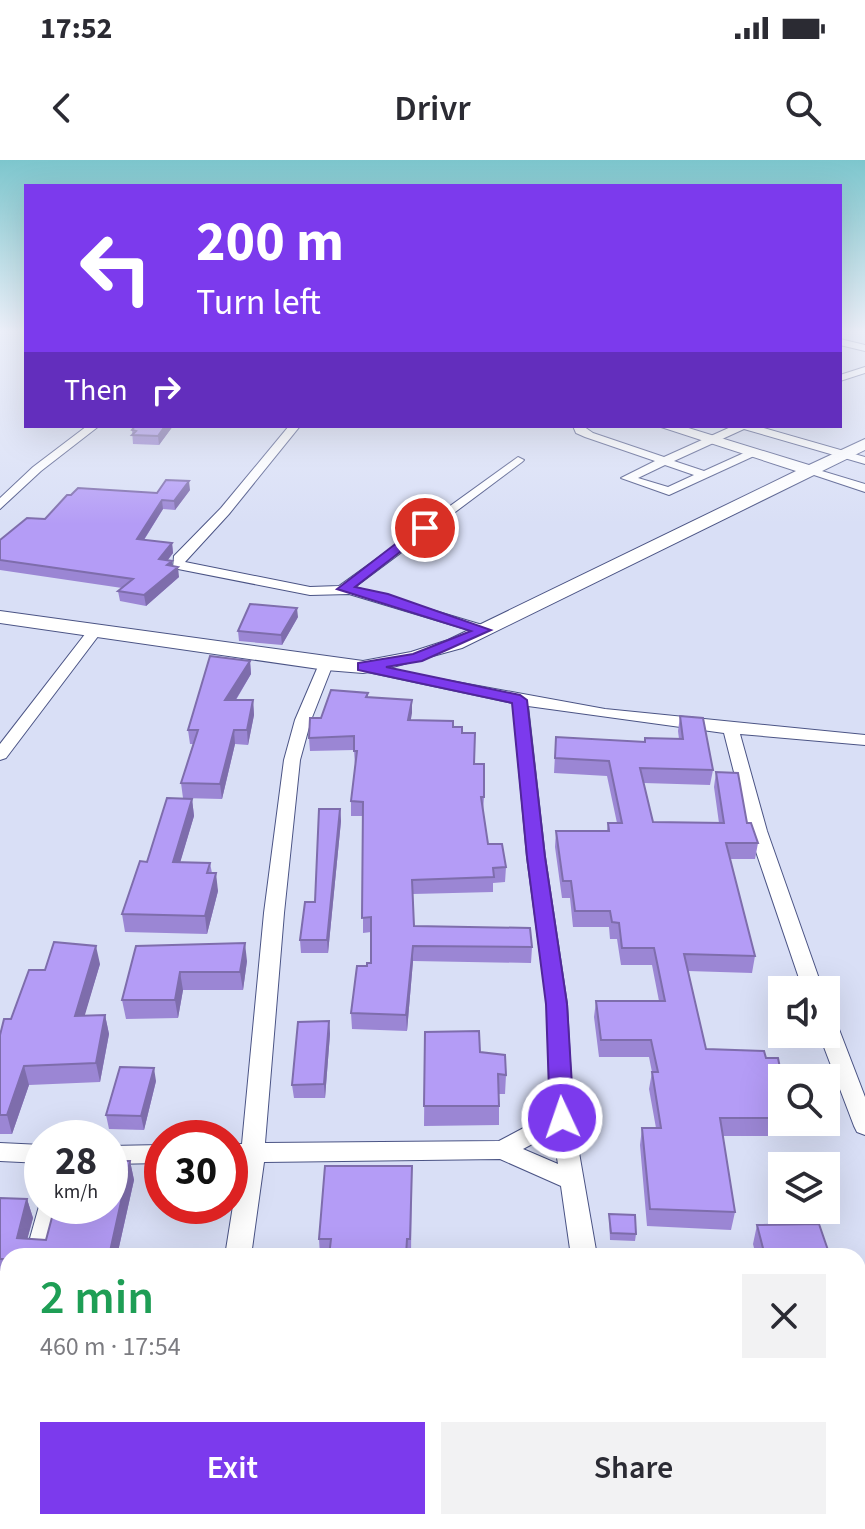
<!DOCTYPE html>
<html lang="en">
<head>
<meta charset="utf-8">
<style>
	:root { --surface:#fff; --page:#f2f2f3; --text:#2b2b33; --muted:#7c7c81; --accent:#7c3aed }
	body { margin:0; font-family:"Source Sans 3",sans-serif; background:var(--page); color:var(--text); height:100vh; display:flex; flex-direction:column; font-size:30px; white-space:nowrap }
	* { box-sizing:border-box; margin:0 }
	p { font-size:26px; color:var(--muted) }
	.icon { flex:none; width:44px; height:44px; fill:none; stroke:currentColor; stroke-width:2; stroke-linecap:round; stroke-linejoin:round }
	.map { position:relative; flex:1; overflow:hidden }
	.drawer { position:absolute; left:0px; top:1088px; width:866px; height:282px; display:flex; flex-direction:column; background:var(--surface); border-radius:24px 24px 0 0; box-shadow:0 8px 32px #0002 }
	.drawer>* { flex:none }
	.hud { position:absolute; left:24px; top:24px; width:818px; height:244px; border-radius:0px; box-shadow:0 8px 32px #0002; background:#7c3aed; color:#fff; overflow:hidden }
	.buttons { position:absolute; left:768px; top:816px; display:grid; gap:16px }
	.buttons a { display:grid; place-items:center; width:72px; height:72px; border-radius:0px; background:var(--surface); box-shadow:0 8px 32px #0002; font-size:40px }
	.speed { position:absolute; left:24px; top:960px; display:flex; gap:16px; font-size:40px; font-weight:700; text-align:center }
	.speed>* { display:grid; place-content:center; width:104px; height:104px; border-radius:50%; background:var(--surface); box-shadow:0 8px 32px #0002; line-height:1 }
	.speed small { font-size:20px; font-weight:400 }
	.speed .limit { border:12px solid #d22; background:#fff; color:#111 }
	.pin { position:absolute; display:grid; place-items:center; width:68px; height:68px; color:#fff; margin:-34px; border:4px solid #fff; border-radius:50%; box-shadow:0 2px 8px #0007 }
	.me { position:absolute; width:88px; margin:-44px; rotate:357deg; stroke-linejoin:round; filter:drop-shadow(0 0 6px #0008) }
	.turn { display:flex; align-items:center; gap:28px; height:168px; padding:0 40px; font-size:36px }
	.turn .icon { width:104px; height:104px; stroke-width:2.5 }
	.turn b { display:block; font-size:56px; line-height:68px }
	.then { display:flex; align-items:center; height:76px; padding:0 40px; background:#0003; gap:16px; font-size:30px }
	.round { display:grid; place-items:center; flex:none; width:84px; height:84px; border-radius:0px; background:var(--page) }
	.head { display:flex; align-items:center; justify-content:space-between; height:136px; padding:0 40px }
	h1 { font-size:48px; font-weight:600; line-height:60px; color:#1e9e55 }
	.primary-button { display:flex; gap:16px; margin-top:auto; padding:16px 40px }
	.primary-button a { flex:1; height:92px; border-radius:0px; background:var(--accent); color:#fff; font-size:32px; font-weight:600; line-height:92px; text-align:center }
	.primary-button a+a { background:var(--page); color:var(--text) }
	.status { display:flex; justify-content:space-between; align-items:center; height:56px; padding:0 40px; background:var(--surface); direction:ltr }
	.status svg { height:22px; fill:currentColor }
	header { display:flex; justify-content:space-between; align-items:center; height:104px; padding:0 40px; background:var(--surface); font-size:36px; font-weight:600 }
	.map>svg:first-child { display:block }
</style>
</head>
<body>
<div class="status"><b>17:52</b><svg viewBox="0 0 49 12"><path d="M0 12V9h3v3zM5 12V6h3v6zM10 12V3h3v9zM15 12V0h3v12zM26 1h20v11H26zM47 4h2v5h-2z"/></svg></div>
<header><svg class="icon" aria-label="back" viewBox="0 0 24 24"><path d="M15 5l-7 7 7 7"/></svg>Drivr<svg class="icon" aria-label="search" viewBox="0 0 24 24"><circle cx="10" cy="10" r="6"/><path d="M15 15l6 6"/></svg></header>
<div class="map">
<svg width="865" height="1369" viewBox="0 0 865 1369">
	<rect width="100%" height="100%" fill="#d9dff6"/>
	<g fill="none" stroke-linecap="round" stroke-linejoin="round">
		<g stroke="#4b5485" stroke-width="2">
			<path id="street" d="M840,179L865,185V191L840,185Z
				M865,207V213L840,221V215Z
				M87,266H99L41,311L0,349V338L33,307Z
				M289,266H300L229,354L185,402L310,427L339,426L518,297L524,300L522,302L355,427L489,467V473H479L349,434L310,435L173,408L174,396L221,348Z
				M573,266H583L593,273L664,297L733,266H757L865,297V304L744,269L674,301L704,311L746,292H754V296L669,335L621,318L655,301L585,277L576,273ZM665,305L694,315L668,327L638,318Z
				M812,308L865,324V332L808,313V309Z
				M94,468L99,469V475L6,598L0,600V584L89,469Z
				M326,500L333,504L311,560L300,600L284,753L265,983L499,981L550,954L547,844L527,697L513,543L358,510V504L605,549L865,575V585L740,574L767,671L823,830H803L749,671L724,573L528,546L545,697L567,844L573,958L597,1096H571L561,1026L500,999L264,1002L251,1096H225L240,1002H230V984H242L264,753L284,600L295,560L319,504ZM553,973L558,1004L523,989Z
				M826,857L833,859L837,864L865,937V975L857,972L854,966L819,874H826Z
				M0,983L42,985V1003L0,1001Z
				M162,985V1003L110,1004V986Z
				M41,1039L42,1046H62L51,1096H25Z
				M8,1213V1269L0,1272V1216Z
				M858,1321H865V1349H858Z
				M186,1362H216L215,1369H185Z
				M600,1362H630L631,1369H601Z"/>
		</g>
		<g stroke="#4b5485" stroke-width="2">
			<path id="secondary" d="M658,266H682L809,305L865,279V290L462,488L382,510L363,513L326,510L0,463V451L363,501L411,492L448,480L796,311Z"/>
		</g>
		<use href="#street" fill="#fff" fill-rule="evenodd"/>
		<use href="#secondary" fill="#fff" fill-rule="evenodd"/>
	</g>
	<path fill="#9b86d4" d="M173,266L159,285L133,284L132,270Z
		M190,330L175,350L163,349L144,380L172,383L173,393L167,401H172V406L179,417L146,446L120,441L118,431L122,428L0,410V380L45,359L157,333Z
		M298,457L282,485L239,481L238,471Z
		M250,501L251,514L236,540H253L254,555L248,585L235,584L222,639L183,638L181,623L193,584H190L188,570Z
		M368,533V537L412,540L411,560L453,567L462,573L474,604L484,637L483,652L488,684L506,707L505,722L493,723V732L413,734L414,766L532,787L531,803L413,801L407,871L352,869L351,853L367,806L371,803V772L363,773V656H351V641L355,605L354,590L310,591L309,578Z
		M680,556L713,610L710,625L644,623L653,662L719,663L714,627L716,612L758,683L755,699H730L755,796L752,813L688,811L706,889L766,898L782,918V962L779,976H722L735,1052L731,1070L647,1066L640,985L642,968H656L649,929L652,912L649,897H599L594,857L596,841H659L652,805H621L617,779H610L609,767H573L570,738H562L555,687L556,671H607L608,663H617L607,616L554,613L556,577L644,582L645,578L679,579L678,571Z
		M192,639L194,656L180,702L210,703L212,713L218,731L207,774L125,772L122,754L147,702Z
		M340,649L341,661L328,793H301L300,780L315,742Z
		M136,786L247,801L243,830H183L178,858L126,859L122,840Z
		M100,804L84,856L105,855L109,874L100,922L29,925L12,974H0V875L45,810Z
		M329,861L330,874L325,938H294L292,925Z
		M425,872L480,892L506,915L505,934H499V965L424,966Z
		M156,921L144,970L109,969L106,955Z
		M130,1001L134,1020L117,1096H8V1118H0V1038L27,1039L33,1058L27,1079L46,1080Z
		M412,1006L411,1096H320L319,1079Z
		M609,1054L636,1074L635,1081L610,1080Z
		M757,1065L830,1096H756L753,1084Z
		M858,1168L859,1171H865V1303H858Z
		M727,1362H810L811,1369H728Z"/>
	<path fill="#7e6dac" d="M165,266H173L159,285L158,276Z
		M189,321L190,330L175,350L174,341Z
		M162,340L163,349L138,389L137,379Z
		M172,383L173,393L161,409L159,399Z
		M172,401L173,411L178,407L179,417L146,446L144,435L167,405Z
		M297,448L298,457L282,485L281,475Z
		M250,501L251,514L227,554L225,540Z
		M253,540L254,555L248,585L247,570Z
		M412,540V553L408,574V560Z
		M234,570L235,584L222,639L220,624Z
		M192,639L194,656L175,720L173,702Z
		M340,649L341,661L328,793L327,780Z
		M216,713L218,731L207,774L205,756Z
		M245,783L247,801L243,830L240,812Z
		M96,786L100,804L79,875L75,856Z
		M413,786V801L407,871L406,855Z
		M180,812L183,830L178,858L175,840Z
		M105,855L109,874L100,922L96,903Z
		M329,861L330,874L325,938L324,924Z
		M24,906L29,925L12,974L7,955Z
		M154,908L156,921L144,970L141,956Z
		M130,1001L134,1020L117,1096H109Z
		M27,1039L33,1058L23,1095L17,1078Z
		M85,1362H93L94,1369H83Z"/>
	<path fill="#b49cf6" stroke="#7e6dac" stroke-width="2" d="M135,266H165L158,276L132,275L136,271L132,270Z
		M166,320L189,321L174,341L162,340L137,379L172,383L159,399L172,401L167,405L178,407L144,435L118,431L133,419L0,400V380L27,358L45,359L67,335H71L78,328L157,333Z
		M250,444L297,448L281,475L238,471Z
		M210,496L250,501L225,540H253L247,570H234L220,624L181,623L198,570H188Z
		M331,530L368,533L366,537L412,540L408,560L453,561V567H462V573H475L474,604H484V637H481L488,684H502L506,707L493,708L494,717L412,720L414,766L530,768L532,787L413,786L406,855L351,853L357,806H367V803H371V757L362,758L363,642L351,641L357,591H354V576L309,578L310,558H321Z
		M680,556L703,558L713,610L640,608L653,662L724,663L716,612L738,613L747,663H751L758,683H726L755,796L684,794L706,889L764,891L766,898H778L782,918V943H780L782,958H720L735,1052L650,1049L642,968H661L652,912H658L651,880H601L596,841H665L654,788H622L619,763L612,762L610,751H575L571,721H563L556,671H609L608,663H622L609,601L555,598L556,577L645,582V578L683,579Z
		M167,638L192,639L173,702L210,703L207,713H216L205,756L122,754L140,701L147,702Z
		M319,649H340L327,780H300L305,742H315Z
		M54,782L96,786L75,856L105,855L96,903L24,906L7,955H0V875L4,859H11L29,810H45Z
		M245,783L240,812H180L175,840H122L136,786Z
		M329,861L324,924L292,925L298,862Z
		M479,871L480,892L505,895L506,915L498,914L499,946H424L425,872Z
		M120,907L154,908L141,956L106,955Z
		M110,1001H130L109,1096L17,1095L8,1096V1099H0V1038L27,1039L17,1078L46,1080L55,1046H110Z
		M325,1006H412L410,1079H407L406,1096H329L331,1079H319Z
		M609,1054L635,1055L636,1074L611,1073Z
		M819,1064L830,1096H765L757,1065Z
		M858,1168L859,1171H865V1285H858Z
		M8,1314V1362H85L83,1369H0V1346Z
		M322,1362H400V1369H321Z
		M437,1362H502V1369H438Z
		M735,1362H810L811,1369H736Z"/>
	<linearGradient id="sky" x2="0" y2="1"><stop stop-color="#7dc6cd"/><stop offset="0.47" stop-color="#eef1fb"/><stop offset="1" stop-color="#eef1fb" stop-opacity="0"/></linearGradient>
	<rect width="865" height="364" fill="url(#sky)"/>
	<path fill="#7c3aed" stroke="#51269a" stroke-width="2" d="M420,365L431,368L355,427L388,434L491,470L422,501L386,507L520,535L527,540L545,697L567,844L574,958L570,964L562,967L554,964L550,958L546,844L527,697L512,543L358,510V503L413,494L471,471L337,429Z"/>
</svg>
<div class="buttons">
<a><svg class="icon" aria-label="sound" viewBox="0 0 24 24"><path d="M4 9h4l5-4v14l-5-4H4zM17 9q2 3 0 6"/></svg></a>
<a><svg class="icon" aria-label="search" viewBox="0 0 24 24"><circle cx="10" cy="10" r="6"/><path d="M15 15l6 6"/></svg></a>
<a><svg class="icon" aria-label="layers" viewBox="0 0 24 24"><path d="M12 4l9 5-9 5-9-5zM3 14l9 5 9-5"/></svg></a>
</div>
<div class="speed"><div>28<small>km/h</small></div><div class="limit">30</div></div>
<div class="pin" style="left:425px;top:368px;background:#d93025"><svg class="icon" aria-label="arrive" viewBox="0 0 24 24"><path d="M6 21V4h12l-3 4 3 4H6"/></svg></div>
<svg class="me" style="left:562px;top:958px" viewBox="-20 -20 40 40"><circle r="17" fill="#7c3aed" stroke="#fff" stroke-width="3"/><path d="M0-11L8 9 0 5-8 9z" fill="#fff"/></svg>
<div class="hud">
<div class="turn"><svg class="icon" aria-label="left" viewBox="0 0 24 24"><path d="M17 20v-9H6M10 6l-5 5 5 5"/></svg><div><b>200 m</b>Turn left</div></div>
<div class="then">Then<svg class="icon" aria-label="right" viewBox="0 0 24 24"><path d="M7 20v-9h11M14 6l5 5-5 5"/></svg></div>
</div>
<section class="drawer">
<div class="head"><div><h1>2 min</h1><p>460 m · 17:54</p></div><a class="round"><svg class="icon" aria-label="close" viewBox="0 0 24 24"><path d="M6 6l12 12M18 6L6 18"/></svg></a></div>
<div class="primary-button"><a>Exit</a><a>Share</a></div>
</section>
</div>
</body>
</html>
